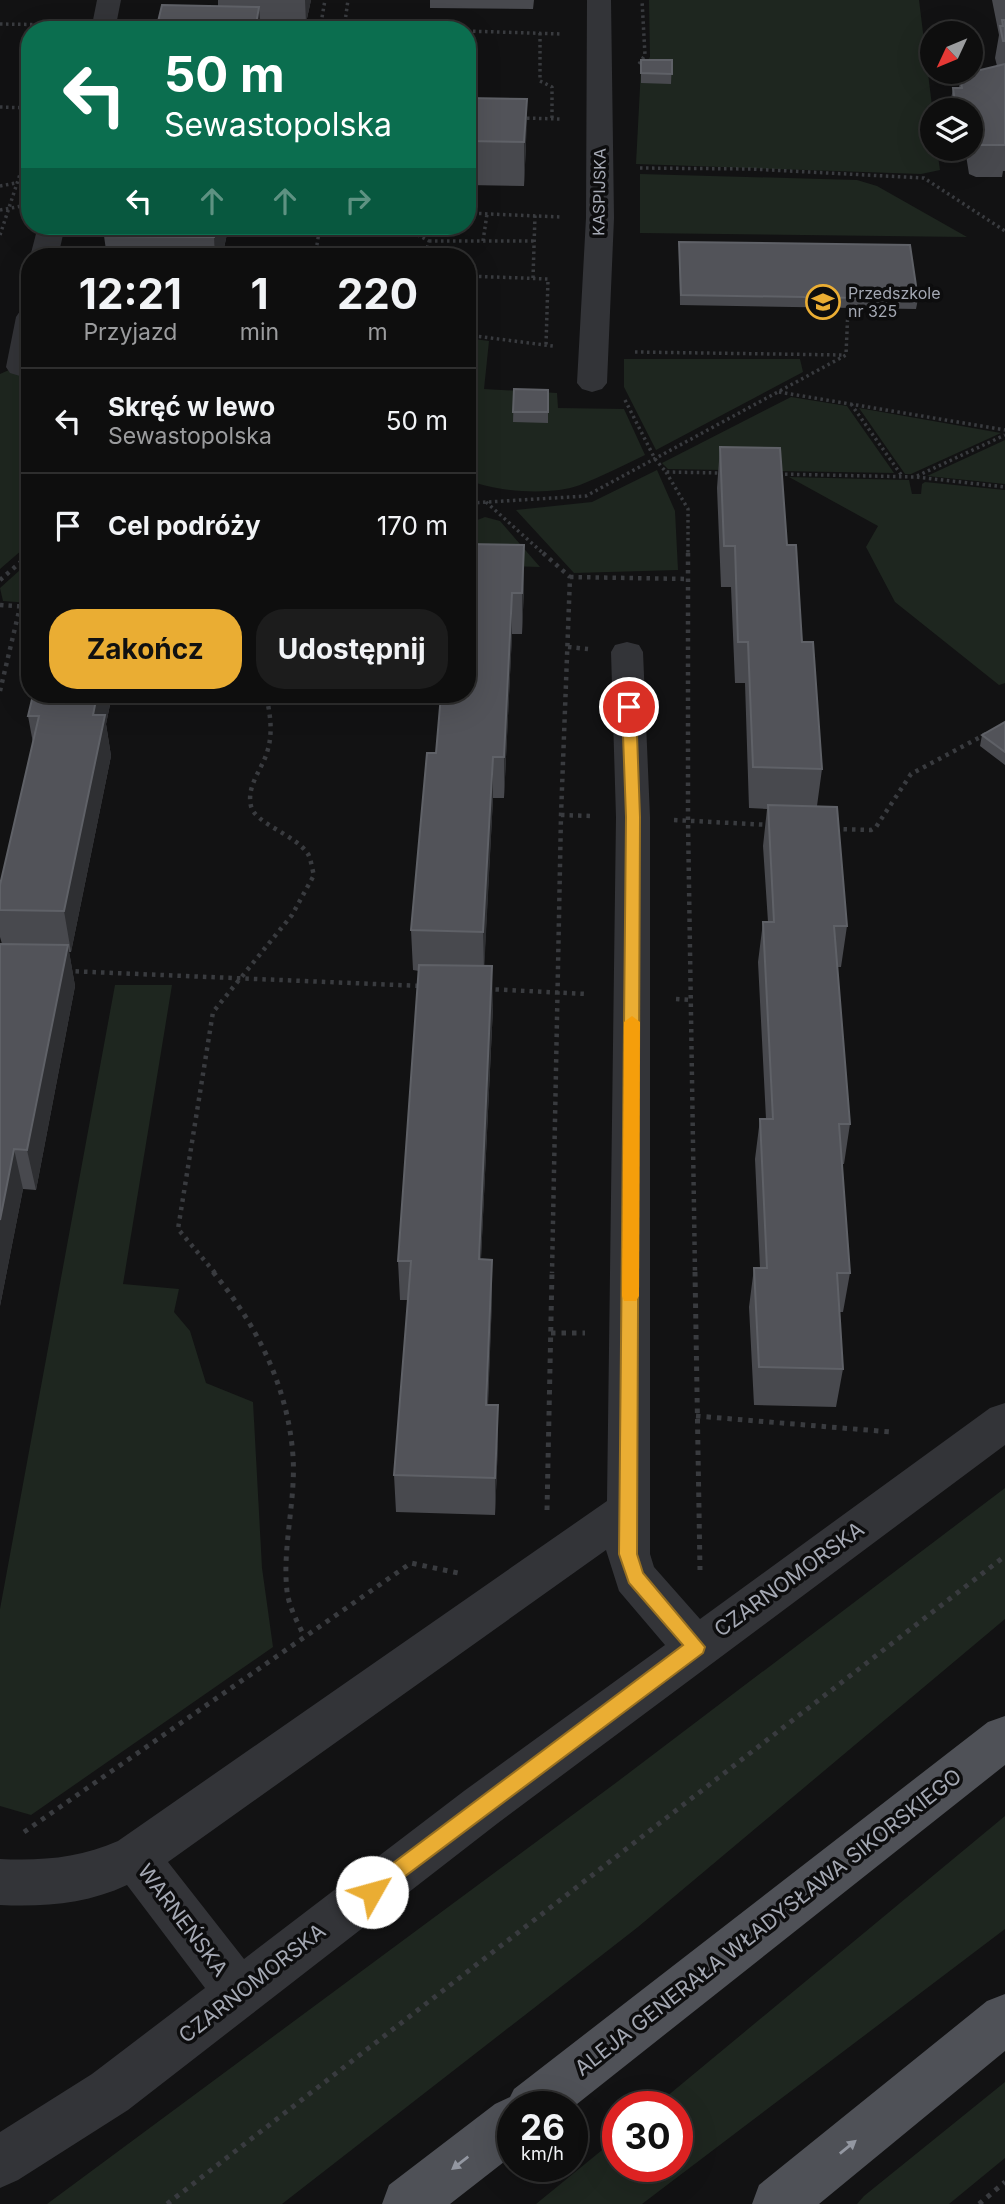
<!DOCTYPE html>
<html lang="pl">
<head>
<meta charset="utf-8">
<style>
	:root { --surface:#0e0e0e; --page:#1c1c1c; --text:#f1f3f6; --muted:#9b9c9e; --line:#2e2e2e; --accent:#eaad33 }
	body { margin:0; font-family:Inter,sans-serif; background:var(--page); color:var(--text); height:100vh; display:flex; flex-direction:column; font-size:26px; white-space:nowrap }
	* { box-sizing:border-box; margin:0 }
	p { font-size:23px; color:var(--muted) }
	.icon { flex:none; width:38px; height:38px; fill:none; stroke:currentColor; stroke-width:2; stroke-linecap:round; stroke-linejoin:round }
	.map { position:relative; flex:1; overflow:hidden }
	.panel { position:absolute; left:21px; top:248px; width:455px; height:455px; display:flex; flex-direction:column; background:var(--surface); border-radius:28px; box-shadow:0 7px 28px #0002,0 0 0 2px var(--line) }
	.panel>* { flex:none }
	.banner { position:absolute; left:21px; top:21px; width:455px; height:214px; border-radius:28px; box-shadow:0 7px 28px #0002,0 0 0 2px var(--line); background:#0b6e4f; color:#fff; overflow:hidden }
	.needle { width:46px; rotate:226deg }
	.controls { position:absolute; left:920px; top:21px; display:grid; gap:14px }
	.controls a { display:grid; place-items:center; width:63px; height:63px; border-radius:50%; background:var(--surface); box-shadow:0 7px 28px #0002,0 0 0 2px var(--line); font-size:35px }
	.speed { position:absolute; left:497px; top:2091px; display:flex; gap:14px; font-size:35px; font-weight:700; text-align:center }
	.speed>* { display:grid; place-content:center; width:91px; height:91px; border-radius:50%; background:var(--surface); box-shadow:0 7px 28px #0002,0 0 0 2px var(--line); line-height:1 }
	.speed small { font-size:18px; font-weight:400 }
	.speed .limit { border:10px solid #d22; background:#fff; color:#111 }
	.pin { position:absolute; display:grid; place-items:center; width:60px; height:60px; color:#fff; margin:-30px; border:4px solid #fff; border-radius:50%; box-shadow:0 2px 7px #0007 }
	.me { position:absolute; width:77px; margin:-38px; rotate:52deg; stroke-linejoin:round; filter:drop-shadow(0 0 5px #0008) }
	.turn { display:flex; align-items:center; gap:24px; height:147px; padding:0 28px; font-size:32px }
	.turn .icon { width:91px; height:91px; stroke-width:2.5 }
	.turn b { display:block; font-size:49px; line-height:60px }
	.lanes { display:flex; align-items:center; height:66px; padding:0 28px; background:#0003; justify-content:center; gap:35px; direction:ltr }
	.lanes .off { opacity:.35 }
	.eta { display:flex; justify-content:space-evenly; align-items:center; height:119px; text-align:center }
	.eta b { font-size:42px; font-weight:700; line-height:49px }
	.cta { display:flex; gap:14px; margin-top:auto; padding:14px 28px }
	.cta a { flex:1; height:80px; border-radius:28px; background:var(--accent); color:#111; font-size:28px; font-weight:700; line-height:80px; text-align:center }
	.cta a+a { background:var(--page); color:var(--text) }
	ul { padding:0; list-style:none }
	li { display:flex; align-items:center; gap:21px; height:105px; padding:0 28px; border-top:2px solid var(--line) }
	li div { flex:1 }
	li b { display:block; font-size:26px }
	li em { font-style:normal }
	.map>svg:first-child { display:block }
</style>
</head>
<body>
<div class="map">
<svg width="1005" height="2204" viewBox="0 0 1005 2204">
	<rect width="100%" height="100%" fill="#121213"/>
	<path fill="#1e261f" d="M649,0H919L933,114V149H937L940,170L921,174L636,164L641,69L650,57Z
		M640,174L857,180L877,186L967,237L640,233Z
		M467,338L489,341L484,389L557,393L558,408L624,409L645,455C624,465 602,476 580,485C550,496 497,492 468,480Z
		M624,359H800L803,372L656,450L624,387Z
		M9,370H30V543L0,569V374Z
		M791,397L847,406L894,473L668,469L662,463Z
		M859,408L1001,433L911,474H905Z
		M1005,440V484L927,476Z
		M657,470L675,511L678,570L574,573L516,510L592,502Z
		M789,477L909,480L912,494H921L922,484L925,482L1005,490V683L999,685L895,602L866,547L878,526Z
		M485,517L500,521L540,567L477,565L467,573V524Z
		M30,561V603L3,601L0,588Z
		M115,985H172L123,1284L179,1289L174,1312L190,1331L206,1383L253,1402L262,1568L273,1647L31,1815L0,1806V1609Z
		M1005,1488V1619L638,1927L282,2204H47L617,1782Z
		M1005,1816V1929L642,2204H536L618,2137V2166H677V2107H654Z
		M1005,2082V2158L949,2204H857L864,2196Z"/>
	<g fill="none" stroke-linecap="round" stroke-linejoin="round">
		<path stroke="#393b3f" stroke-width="3.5" stroke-dasharray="2.5 3.5" stroke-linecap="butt" d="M0,24L66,25
			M141,24L164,25
			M256,26L412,30
			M320,29L325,0
			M344,29L348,0
			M467,31L561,34
			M540,33V81L552,87V119
			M639,64L645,55L642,0
			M0,107L30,108
			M521,118L561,119
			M640,168L751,169L924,178L1005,231
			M0,186L16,183
			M0,210L22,206
			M467,213L560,217
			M413,226L412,232L429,241L425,257
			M0,235L30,144
			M429,241H534
			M483,241L487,214
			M315,257L320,226
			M467,276L548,279L546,345
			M533,278L535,215
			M467,335L553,346
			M635,352L843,355
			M779,392L1005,430
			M625,400L655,459L666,472L721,473
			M851,404L902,476
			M666,472L688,509V555
			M779,474L916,477L1005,487
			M917,476L1005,435
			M467,496L471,503L467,507
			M486,502L545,555
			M471,503L586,496L846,355L848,308"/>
		<path stroke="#393b3f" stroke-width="4.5" stroke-dasharray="3.5 5" stroke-linecap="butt" d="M543,553L570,577L561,815L552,1273
			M688,553V821L695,1273
			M570,577L688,579
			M0,580L30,554
			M0,605L30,607
			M568,647L588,649
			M0,691L20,607
			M561,815L592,816
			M674,820L770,825
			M835,829L871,830L876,827L911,774L986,734
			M67,971L422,986
			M487,989L587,994
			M676,999L692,1000
			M215,1273L178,1229L213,1012L292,915L314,875C312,869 311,859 308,854C295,834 255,824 251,806C246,785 263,769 268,749C273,731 270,713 266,695"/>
		<path stroke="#393b3f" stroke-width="5" stroke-dasharray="4.5 6" stroke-linecap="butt" d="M213,1272C257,1325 288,1387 293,1456C296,1501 282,1547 287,1591C289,1607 297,1621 304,1636
			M695,1272L700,1570
			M551,1333H585
			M696,1416L891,1432
			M547,1510L552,1272
			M24,1832L411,1563L458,1573
			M167,2204L1005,1556
			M979,2204L1005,2182"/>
		<path fill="#333438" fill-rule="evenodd" d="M97,0H121L115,30H91Z
			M587,0H611L614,218L607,383L602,389L592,392L582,389L577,383L586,218Z
			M38,226H65L58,257H30Z
			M30,309V373L20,376L10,373L6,367L16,317L20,311Z
			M627,642L639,645L643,652L650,817V1554L654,1567L700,1619L990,1408L1005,1403V1445L498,1823L128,2110L18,2180L0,2188V2132L92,2074L205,1988L127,1885C87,1904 44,1907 0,1905V1859C41,1861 80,1858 118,1841L607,1501L616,817L611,652L615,645ZM606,1550L619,1591L665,1645L464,1791L244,1959L168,1862Z"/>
		<path fill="#4f5157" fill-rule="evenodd" d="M1005,1716V1765L572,2108L513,2107V2155L450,2204H382L389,2185L495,2104L510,2097L514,2089L988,1722Z
			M1005,1994V2051L819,2204H752L759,2185L987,2001Z"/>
	</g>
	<path fill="#48494e" d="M218,0H311L306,23L260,22L218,6Z
		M430,0H534L533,9L430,8Z
		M992,0H1005V171H1003L1002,177H976L969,174L965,149H971V110H949L953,88H959L960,78L997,66L995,58L999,35Z
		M641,60H672L671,84L641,83Z
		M467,98L527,99L526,143L524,186L467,185Z
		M107,226H226L227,234L222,257H107L104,236Z
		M679,242L918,299L916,309L680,305Z
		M514,389L548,390V423L513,422Z
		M720,447L787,545L822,769L817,806L847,926L841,967H837L850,1124L844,1164H842L850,1273L843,1312H839L843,1369L836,1407L754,1405L749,1307L754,1268H760L755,1159L760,1119H766L758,962L763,922H768L763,846L767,809L749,808L745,683H735L731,587H721L717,488Z
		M467,544L524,586L522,634H512L504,798H493L484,966L493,1007L481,1259L492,1260V1299L488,1405L498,1443L495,1515L396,1512L394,1475L408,1300H400L398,1261L419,971L413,970L411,930Z
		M33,695H112L106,724L111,756L71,952H69L75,986L36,1190L23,1189L0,1306V944H2L0,937V885L33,743L28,716Z
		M1005,722V765L980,746L982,735Z"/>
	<path fill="#2e2f32" d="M305,0H311L306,23Z
		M259,7L261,30H255Z
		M527,99L526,143L524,186V142Z
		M216,226H226L227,234L222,257H215L214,237Z
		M524,545V586L522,634V593Z
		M512,593V634L504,798V757Z
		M97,695H112L106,724L111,756L71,952L64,911L93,715Z
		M493,757V798L484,973L483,932Z
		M68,945L75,986L36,1190L27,1150Z
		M492,966L493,1007L479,1298V1259Z
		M14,1149L23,1189L0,1306V1220Z
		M492,1260V1299L486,1443V1405Z
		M498,1405V1443L495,1515V1478Z"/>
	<path fill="#525359" stroke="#5f6167" stroke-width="2" d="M162,5L259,7L255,30H156Z
		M1002,20H1005V41H1003L1000,26H1003Z
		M641,60H672V74L641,73Z
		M1005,64V145H980L974,142L971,124V110H969L968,102H955L953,88H962L960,78L964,74Z
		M467,98L527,99L524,142L467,141Z
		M107,226H216L214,237L104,236Z
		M679,242L910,245L918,299L681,295Z
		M514,389L548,390V412H513Z
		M720,447L780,448L787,545H796L802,642H813L822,769L753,767L748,642H738L735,546H724Z
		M467,544L524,545L522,593H512L504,757H493L483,932L411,930L427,753H436L441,695H467Z
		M33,695H97L93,715H105L64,911L0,910V885L39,716H28Z
		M1005,722V752L982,735Z
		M768,805L837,807L847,926H834L850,1124H839L850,1273H837L843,1369L759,1367L754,1268H767L760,1119H773L763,922H774Z
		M0,944L68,945L27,1150L14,1149L0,1220Z
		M419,965L492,966L479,1259L492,1260L486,1405H498L495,1478L394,1475L411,1261H398Z"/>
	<defs><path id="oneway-solid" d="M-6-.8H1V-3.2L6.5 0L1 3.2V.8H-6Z" transform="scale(1.75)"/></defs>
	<g fill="#9397a1">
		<use href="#oneway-solid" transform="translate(848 2147) rotate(-39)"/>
		<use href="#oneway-solid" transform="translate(460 2163) rotate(142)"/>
	</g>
	<path fill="#eaad33" stroke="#987021" stroke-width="2" d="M629,703L636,707L640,817L637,1554L643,1573L705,1647L703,1653L372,1901L364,1898L361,1892L364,1885L683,1645L629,1583L619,1554L626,817L622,707Z"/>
	<path fill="#f59e0b" d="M632,1016L640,1022L639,1296L636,1301H624L622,1296L624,1022Z"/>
	<defs>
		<g id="school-ring" transform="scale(1.75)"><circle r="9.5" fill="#0d0d0e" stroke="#eaad33" stroke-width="1.5"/><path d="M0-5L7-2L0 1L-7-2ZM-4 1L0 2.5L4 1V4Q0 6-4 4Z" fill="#eaad33"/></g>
	</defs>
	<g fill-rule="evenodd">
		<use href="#school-ring" x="823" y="302"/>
	</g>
	<g text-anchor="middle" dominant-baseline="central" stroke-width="7" stroke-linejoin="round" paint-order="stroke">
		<g font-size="16" fill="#a4a8b3" stroke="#0d0d0e">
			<text transform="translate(599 192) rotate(-89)">KASPIJSKA</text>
		</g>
		<g font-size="16" fill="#a4a8b3" stroke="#0d0d0e" text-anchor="start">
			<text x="848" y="293">Przedszkole<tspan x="848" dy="18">nr 325</tspan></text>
		</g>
		<g font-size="21" fill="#a4a8b3" stroke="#0d0d0e">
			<text transform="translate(789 1579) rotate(-36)">CZARNOMORSKA</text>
			<text transform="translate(183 1920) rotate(53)">WARNEŃSKA</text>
			<text transform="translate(768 1922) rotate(-38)">ALEJA GENERAŁA WŁADYSŁAWA SIKORSKIEGO</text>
			<text transform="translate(252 1983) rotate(-38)">CZARNOMORSKA</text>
		</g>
	</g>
</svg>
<div class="controls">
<a><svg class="needle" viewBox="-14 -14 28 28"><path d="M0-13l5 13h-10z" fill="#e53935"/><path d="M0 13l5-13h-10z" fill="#9b9c9e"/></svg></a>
<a><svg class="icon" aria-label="layers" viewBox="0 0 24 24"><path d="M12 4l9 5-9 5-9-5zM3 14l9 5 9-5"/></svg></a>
</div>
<div class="speed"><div>26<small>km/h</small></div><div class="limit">30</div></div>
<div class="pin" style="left:629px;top:707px;background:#d93025"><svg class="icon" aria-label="arrive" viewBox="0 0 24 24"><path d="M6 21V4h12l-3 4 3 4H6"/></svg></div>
<svg class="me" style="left:372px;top:1892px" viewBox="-20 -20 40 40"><circle r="19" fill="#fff"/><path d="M0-13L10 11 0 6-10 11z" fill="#eaad33"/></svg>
<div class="banner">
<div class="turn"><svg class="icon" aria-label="left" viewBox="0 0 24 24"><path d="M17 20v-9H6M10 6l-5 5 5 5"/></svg><div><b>50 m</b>Sewastopolska</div></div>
<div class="lanes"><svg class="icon" aria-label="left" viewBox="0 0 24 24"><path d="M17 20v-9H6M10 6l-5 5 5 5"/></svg><svg class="icon off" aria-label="ahead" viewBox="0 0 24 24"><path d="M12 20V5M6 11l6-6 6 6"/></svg><svg class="icon off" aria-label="ahead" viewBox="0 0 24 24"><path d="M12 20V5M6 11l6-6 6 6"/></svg><svg class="icon off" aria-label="right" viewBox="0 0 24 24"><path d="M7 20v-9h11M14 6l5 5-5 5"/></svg></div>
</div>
<section class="panel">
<div class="eta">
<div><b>12:21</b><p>Przyjazd</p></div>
<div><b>1</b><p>min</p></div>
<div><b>220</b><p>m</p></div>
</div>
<ul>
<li><svg class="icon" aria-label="left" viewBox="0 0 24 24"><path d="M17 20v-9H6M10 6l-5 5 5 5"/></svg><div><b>Skręć w lewo</b><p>Sewastopolska</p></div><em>50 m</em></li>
<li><svg class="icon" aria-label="arrive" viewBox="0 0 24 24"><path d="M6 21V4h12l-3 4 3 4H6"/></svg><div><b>Cel podróży</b></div><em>170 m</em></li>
</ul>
<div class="cta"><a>Zakończ</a><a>Udostępnij</a></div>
</section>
</div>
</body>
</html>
